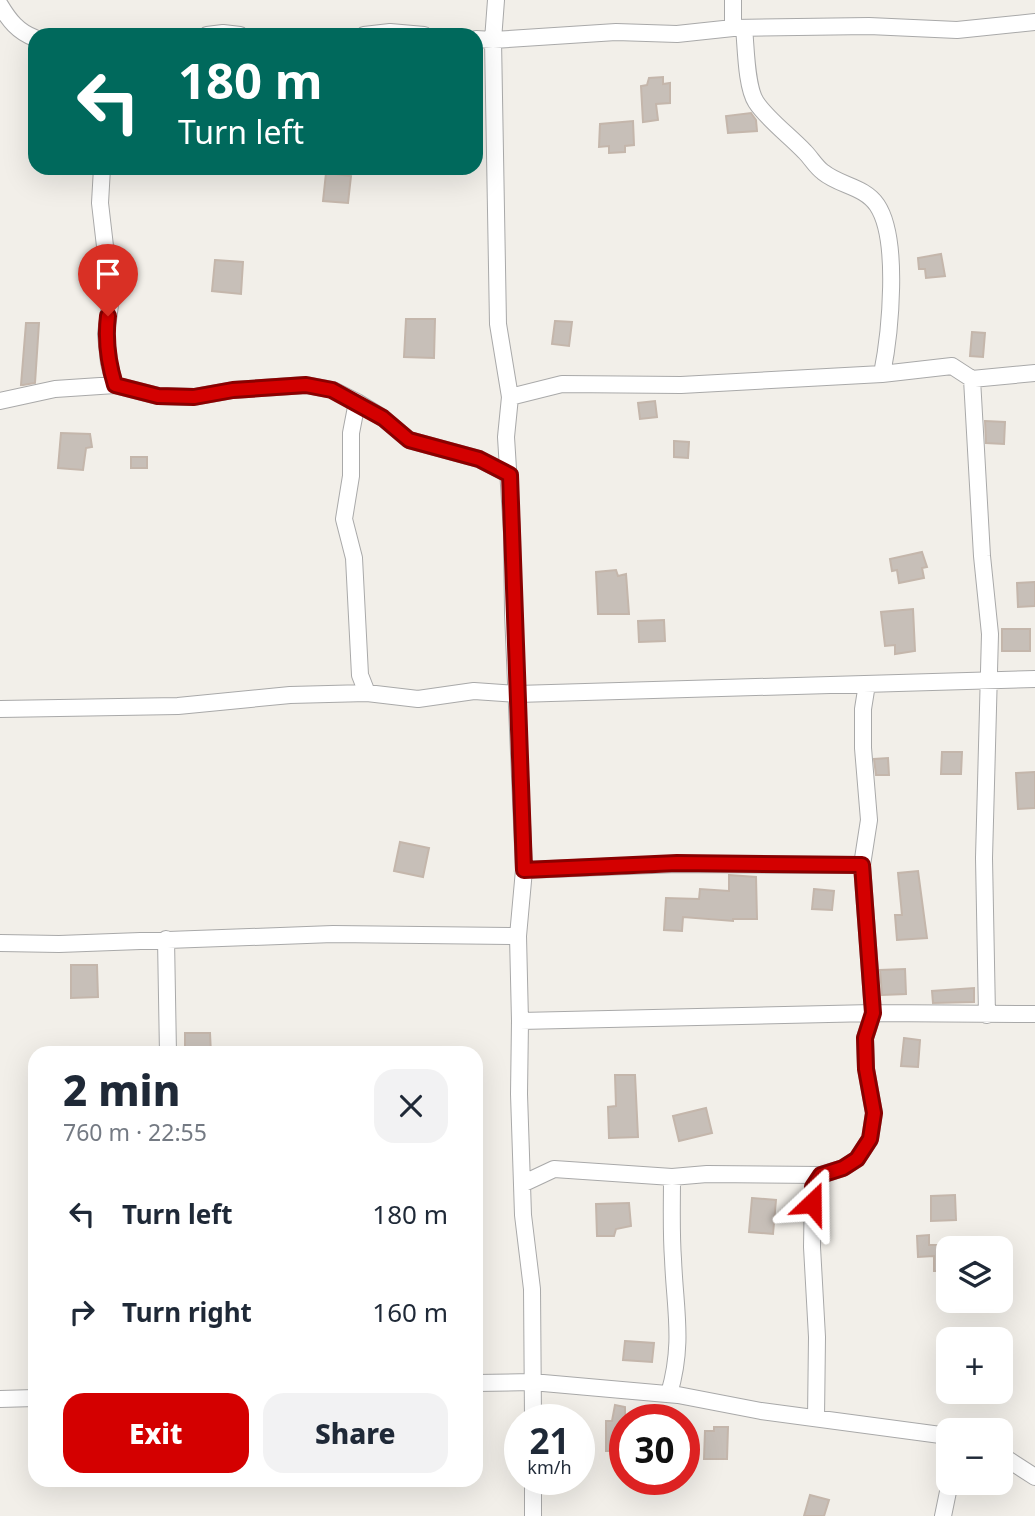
<!DOCTYPE html>
<html lang="en">
<head>
<meta charset="utf-8">
<style>
	:root { --surface:#fff; --page:#f2f2f3; --text:#1f2937; --muted:#747a83; --accent:#d40000 }
	body { margin:0; font-family:"Noto Sans",sans-serif; background:var(--page); color:var(--text); height:100vh; display:flex; flex-direction:column; font-size:26px; white-space:nowrap }
	* { box-sizing:border-box; margin:0 }
	p { font-size:23px; color:var(--muted) }
	.icon { flex:none; width:38px; height:38px; fill:none; stroke:currentColor; stroke-width:2; stroke-linecap:round; stroke-linejoin:round }
	.map { position:relative; flex:1; overflow:hidden }
	.panel { position:absolute; left:28px; top:1046px; width:455px; height:441px; display:flex; flex-direction:column; background:var(--surface); border-radius:21px; box-shadow:0 7px 28px #0002 }
	.panel>* { flex:none }
	.banner { position:absolute; left:28px; top:28px; width:455px; height:147px; border-radius:21px; box-shadow:0 7px 28px #0002; background:#00695c; color:#fff; overflow:hidden }
	.tools { position:absolute; left:936px; top:1236px; display:grid; gap:14px }
	.tools a { display:grid; place-items:center; width:77px; height:77px; border-radius:14px; background:var(--surface); box-shadow:0 7px 28px #0002; font-size:35px }
	.speed { position:absolute; left:504px; top:1404px; display:flex; gap:14px; font-size:35px; font-weight:700; text-align:center }
	.speed>* { display:grid; place-content:center; width:91px; height:91px; border-radius:50%; background:var(--surface); box-shadow:0 7px 28px #0002; line-height:1 }
	.speed small { font-size:18px; font-weight:400 }
	.speed .limit { border:10px solid #d22; background:#fff; color:#111 }
	.pin { position:absolute; display:grid; place-items:center; width:60px; height:60px; color:#fff; margin:-72px -30px; border-radius:50% 50% 50% 0; rotate:-45deg; box-shadow:0 0 7px #0007 }
	.pin .icon { rotate:45deg }
	.me { position:absolute; width:77px; margin:-38px; rotate:23deg; stroke-linejoin:round; filter:drop-shadow(0 0 5px #0008) }
	.turn { display:flex; align-items:center; gap:24px; height:147px; padding:0 35px; font-size:32px }
	.turn .icon { width:91px; height:91px; stroke-width:2.5 }
	.turn b { display:block; font-size:49px; line-height:60px }
	.round { display:grid; place-items:center; flex:none; width:74px; height:74px; border-radius:21px; background:var(--page) }
	.summary { display:flex; align-items:center; justify-content:space-between; height:119px; padding:0 35px }
	h1 { font-size:42px; font-weight:800; line-height:52px }
	.action { display:flex; gap:14px; margin-top:auto; padding:14px 35px }
	.action a { flex:1; height:80px; border-radius:21px; background:var(--accent); color:#fff; font-size:28px; font-weight:800; line-height:80px; text-align:center }
	.action a+a { background:var(--page); color:var(--text) }
	ul { padding:0; list-style:none }
	li { display:flex; align-items:center; gap:21px; height:98px; padding:0 35px }
	li div { flex:1 }
	li b { display:block; font-size:26px }
	li em { font-style:normal }
	.map>svg:first-child { display:block }
</style>
</head>
<body>
<div class="map">
<svg width="1035" height="1516" viewBox="0 0 1035 1516">
	<rect width="100%" height="100%" fill="#f2efe9"/>
	<path fill="#c7bfb8" stroke="#c4b6ab" stroke-width="2" d="M663,77V84L670,83V103L656,104L658,120L643,122L641,86L647,85L649,78Z
		M751,113L756,120L757,131L728,133L726,116Z
		M633,121L634,145L625,146V152L609,153V146L599,147L600,124Z
		M326,173L351,176L348,203L323,201Z
		M941,254L945,276L926,278L925,269H919L918,258Z
		M215,260L243,262L241,294L212,291Z
		M406,319H435L434,358L404,357Z
		M555,321L572,322L569,346L552,344Z
		M26,323H39L35,383L23,385H21Z
		M972,332L985,333L983,357L970,356Z
		M655,401L657,417L640,419L638,403Z
		M985,421L1005,422L1004,444L986,443Z
		M61,433L90,434L92,447L86,448L83,470L58,468Z
		M674,441L689,442L688,458L674,457Z
		M131,457H147V468H131Z
		M922,552L927,567L922,568L924,578L899,583L897,570L892,571L890,559Z
		M616,570L618,576L626,574L629,614H598L596,572Z
		M1035,582V606L1018,607L1017,583Z
		M913,609L915,651L895,654V645L885,646L881,612Z
		M664,620L665,641L639,642L638,621Z
		M1002,629H1030V651H1002Z
		M942,752H962L961,774H941Z
		M888,758L889,775H876L874,759Z
		M1035,772V808L1018,809L1016,773Z
		M400,842L429,848L423,877L394,871Z
		M918,871L927,938L897,940L895,915H902L898,873Z
		M729,875L756,877L757,919H733V921L683,917L682,931L664,930L666,898L699,899L700,889L729,891Z
		M814,889L834,891L832,910L812,909Z
		M71,965H97L98,997L71,998Z
		M905,969L906,994L882,995L880,970Z
		M974,988V1002L933,1003L932,991Z
		M185,1033H210L211,1054H185Z
		M904,1038L920,1040L918,1067L901,1066Z
		M615,1075H635L638,1137L609,1138L608,1107L616,1106Z
		M706,1108L712,1133L679,1141L673,1116Z
		M955,1195L956,1220L931,1221V1196Z
		M752,1198L776,1200L773,1234L749,1232Z
		M629,1203L631,1226L616,1229L614,1236H597L596,1204Z
		M929,1235V1245H948V1271H934V1256L918,1257L917,1236Z
		M625,1341L654,1343L652,1362L623,1360Z
		M615,1405L625,1407V1451H606V1421H612Z
		M714,1427H728L727,1459H704L705,1431H714Z
		M810,1495L829,1500L824,1516H804Z"/>
	<g fill="none" stroke-linecap="round" stroke-linejoin="round">
		<g stroke="#a9a9a9" stroke-width="18">
			<path id="minor" d="M496,0L493,40L498,324L510,397L506,437L512,533L513,613L524,870L518,936L520,1021L519,1094L523,1215L532,1289L533,1419
				M0,5C9,20 18,32 35,38
				M733,28V0
				M744,28C746,46 746,87 756,102C766,118 791,137 805,152C811,158 816,167 823,172C840,186 864,186 877,205C900,239 890,334 882,374
				M207,35L223,33L240,35
				M364,35L390,32L424,35
				M476,39L493,40L616,32L677,34L733,28L869,26L957,30L1035,22
				M102,168L100,203L111,298L106,334L109,363L115,385
				M972,379L982,556L990,634L984,858L987,1015
				M510,397L562,384L681,385L882,374L952,366L972,379L1035,373
				M0,401L55,389L115,385L158,396L194,397L233,390L306,385L333,390L357,402L383,418L409,440L479,459L510,475
				M357,402L351,433V476L344,519L354,558L360,675L367,693
				M0,709L178,706L290,695L367,693L418,699L474,691L517,694L1035,679
				M862,865L869,820L863,748V709L867,684
				M524,870L677,864L862,865L873,1013L865,1038L866,1069L874,1113L870,1139L857,1159L843,1168L821,1175L813,1187L812,1247L817,1337L816,1418
				M166,939L168,1054
				M0,943L59,944L333,934L518,936
				M520,1021L873,1013L1035,1014
				M522,1184L554,1169L672,1177L707,1174L821,1175
				M476,1383L532,1382L678,1395L761,1411L948,1436
				M669,1394C684,1343 675,1310 673,1259C671,1232 672,1204 672,1177
				M0,1399L35,1398
				M1001,1455L1035,1477
				M533,1479V1516
				M943,1516L950,1482"/>
		</g>
		<use href="#minor" stroke="#fff" stroke-width="16"/>
	</g>
	<g fill="none" stroke-linecap="round" stroke-linejoin="round">
		<g stroke="#8a0000" stroke-width="18">
			<path id="route" d="M108,316C105,340 108,362 115,385L158,396L194,397L233,390L306,385L332,390L383,418L409,440L479,459L510,475L524,870L677,863L862,865L873,1013L865,1038L866,1069L874,1113L870,1139L857,1159L843,1168L821,1175L813,1187L812,1203"/>
		</g>
		<use href="#route" stroke="#d40000" stroke-width="12"/>
	</g>
</svg>
<div class="tools">
<a><svg class="icon" aria-label="layers" viewBox="0 0 24 24"><path d="M12 4l9 5-9 5-9-5zM3 14l9 5 9-5"/></svg></a>
<a>+</a>
<a>−</a>
</div>
<div class="speed"><div>21<small>km/h</small></div><div class="limit">30</div></div>
<div class="pin" style="left:108px;top:316px;background:#d93025"><svg class="icon" aria-label="arrive" viewBox="0 0 24 24"><path d="M6 21V4h12l-3 4 3 4H6"/></svg></div>
<svg class="me" style="left:812px;top:1203px" viewBox="-20 -20 40 40"><path d="M0-17L14 15 0 8-14 15z" fill="#d40000" stroke="#fff" stroke-width="4"/></svg>
<div class="banner">
<div class="turn"><svg class="icon" aria-label="left" viewBox="0 0 24 24"><path d="M17 20v-9H6M10 6l-5 5 5 5"/></svg><div><b>180 m</b>Turn left</div></div>
</div>
<section class="panel">
<div class="summary"><div><h1>2 min</h1><p>760 m · 22:55</p></div><a class="round"><svg class="icon" aria-label="close" viewBox="0 0 24 24"><path d="M6 6l12 12M18 6L6 18"/></svg></a></div>
<ul>
<li><svg class="icon" aria-label="left" viewBox="0 0 24 24"><path d="M17 20v-9H6M10 6l-5 5 5 5"/></svg><div><b>Turn left</b></div><em>180 m</em></li>
<li><svg class="icon" aria-label="right" viewBox="0 0 24 24"><path d="M7 20v-9h11M14 6l5 5-5 5"/></svg><div><b>Turn right</b></div><em>160 m</em></li>
</ul>
<div class="action"><a>Exit</a><a>Share</a></div>
</section>
</div>
</body>
</html>
